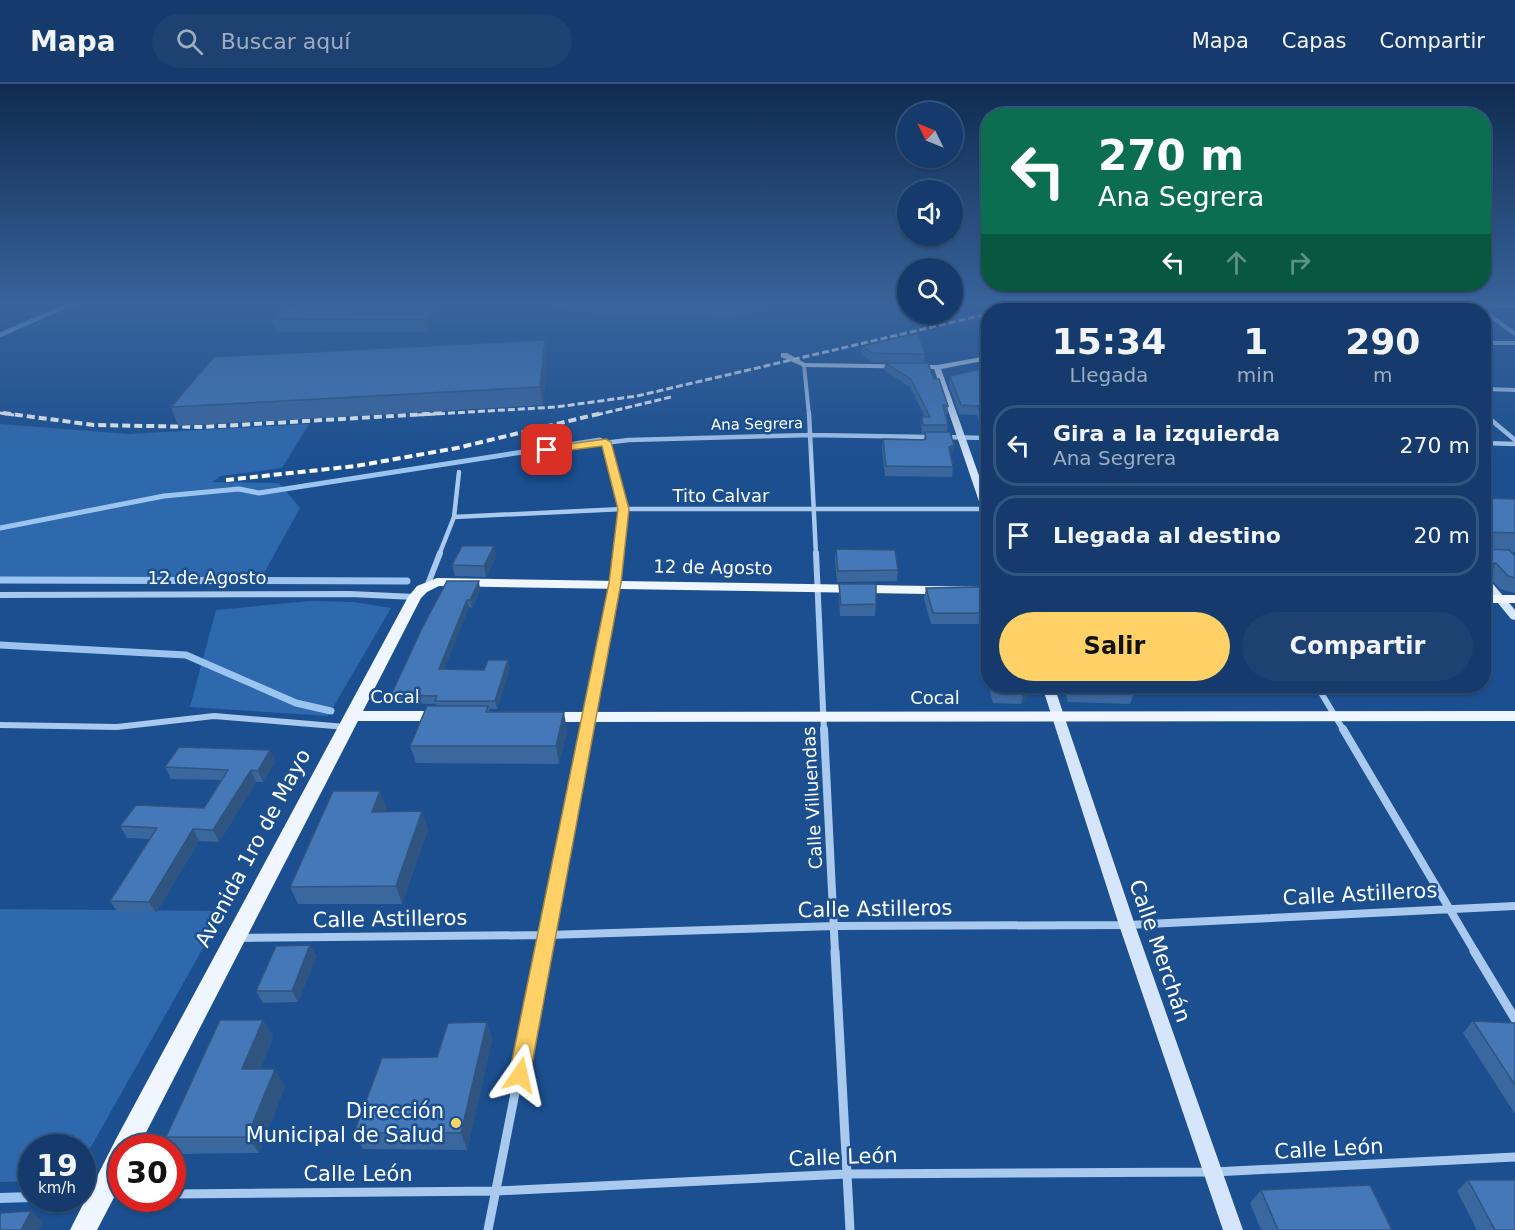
<!DOCTYPE html>
<html lang="es">
<head>
<meta charset="utf-8">
<style>
	:root { --surface:#143b6b; --page:#1d4271; --text:#f1f3f6; --muted:#9dadc1; --line:#33557e; --accent:#ffd166 }
	body { margin:0; font-family:"DejaVu Sans",sans-serif; background:var(--page); color:var(--text); height:100vh; display:flex; flex-direction:column; font-size:22px; white-space:nowrap }
	* { box-sizing:border-box; margin:0 }
	p { font-size:20px; color:var(--muted) }
	.icon { flex:none; width:33px; height:33px; fill:none; stroke:currentColor; stroke-width:2; stroke-linecap:round; stroke-linejoin:round }
	.map { position:relative; flex:1; overflow:hidden }
	.details { position:absolute; left:981px; top:219px; width:510px; height:390px; display:flex; flex-direction:column; background:var(--surface); border-radius:24px; box-shadow:0 2px 4px #0004,0 0 0 2px var(--line) }
	.details>* { flex:none }
	.top-card { position:absolute; left:981px; top:24px; width:510px; height:183px; border-radius:24px; box-shadow:0 2px 4px #0004,0 0 0 2px var(--line); background:#0b6e4f; color:#fff; overflow:hidden }
	.needle { width:39px; rotate:313deg }
	.tools { position:absolute; left:897px; top:18px; display:grid; gap:12px }
	.tools a { display:grid; place-items:center; width:66px; height:66px; border-radius:50%; background:var(--surface); box-shadow:0 2px 4px #0004,0 0 0 2px var(--line); font-size:30px }
	.speed { position:absolute; left:18px; top:1050px; display:flex; gap:12px; font-size:30px; font-weight:700; text-align:center }
	.speed>* { display:grid; place-content:center; width:78px; height:78px; border-radius:50%; background:var(--surface); box-shadow:0 2px 4px #0004,0 0 0 2px var(--line); line-height:1 }
	.speed small { font-size:15px; font-weight:400 }
	.speed .limit { border:9px solid #d22; background:#fff; color:#111 }
	.pin { position:absolute; display:grid; place-items:center; width:51px; height:51px; color:#fff; margin:-26px; border-radius:12px; box-shadow:0 3px 9px #0006 }
	.me { position:absolute; width:66px; margin:-33px; rotate:11deg; stroke-linejoin:round; filter:drop-shadow(0 0 4px #0008) }
	.turn { display:flex; align-items:center; gap:21px; height:126px; padding:0 18px; font-size:27px }
	.turn .icon { width:78px; height:78px; stroke-width:2.5 }
	.turn b { display:block; font-size:42px; line-height:51px }
	.lanes { display:flex; align-items:center; height:57px; padding:0 18px; background:#0003; justify-content:center; gap:30px; direction:ltr }
	.lanes .off { opacity:.35 }
	.eta { display:flex; justify-content:space-evenly; align-items:center; height:102px; text-align:center }
	.eta b { font-size:36px; font-weight:800; line-height:42px }
	.button { display:flex; gap:12px; margin-top:auto; padding:12px 18px }
	.button a { flex:1; height:69px; border-radius:36px; background:var(--accent); color:#111; font-size:24px; font-weight:800; line-height:69px; text-align:center }
	.button a+a { background:var(--page); color:var(--text) }
	ul { padding:0; list-style:none }
	li { display:flex; align-items:center; gap:18px; height:81px; margin:0 12px 9px; padding:0 6px; border:3px solid var(--line); border-radius:24px }
	li div { flex:1 }
	li b { display:block; font-size:22px }
	li em { font-style:normal }
	header { display:flex; align-items:center; gap:36px; box-sizing:border-box; height:84px; padding:0 30px; background:var(--surface); border-bottom:2px solid var(--line) }
	header strong { font-size:28px }
	nav { display:flex; gap:33px; margin-inline-start:auto; font-size:21px }
	.search { width:420px; height:54px; background:var(--page); display:flex; align-items:center; gap:15px; box-sizing:border-box; padding:0 21px; border-radius:33px; color:var(--muted); font-size:22px }
	.map>svg:first-child { display:block }
</style>
</head>
<body>
<header>
<strong>Mapa</strong>
<div class="search"><svg class="icon" aria-label="search" viewBox="0 0 24 24"><circle cx="10" cy="10" r="6"/><path d="M15 15l6 6"/></svg>Buscar aquí</div>
<nav><a>Mapa</a><a>Capas</a><a>Compartir</a></nav>
</header>
<div class="map">
<svg width="1515" height="1146" viewBox="0 0 1515 1146">
	<rect width="100%" height="100%" fill="#1b4f8f"/>
	<path fill="#2e69ad" d="M776,219L763,226L734,234L601,229L559,224L549,220Z
		M0,340L128,350L309,340L282,384L221,392L212,398L279,399L300,424L259,498L0,496Z
		M309,517L353,518L391,524L328,632L190,623L216,526Z
		M0,825L224,827L83,1077L82,1064H32L31,1097L0,1098Z"/>
	<g fill="none" stroke-linecap="round" stroke-linejoin="round">
		<path stroke="#9cc4f0" stroke-width="4.5" d="M0,251L73,219"/>
		<path stroke="#9cc4f0" stroke-width="5" d="M0,444L164,412L239,405L259,409L600,356"/>
		<path stroke="#9cc4f0" stroke-width="7" d="M0,496L407,497
			M0,561L186,571L296,619L331,627"/>
		<path stroke="#9cc4f0" stroke-width="10" d="M0,1114L32,1113"/>
		<path stroke="#a9c9ee" stroke-width="4" d="M1215,219L1234,226
			M1352,219L1361,226
			M1476,221L1515,222
			M1223,222L1354,221
			M1154,226L1175,219
			M1484,227L1515,250
			M1484,259H1515
			M804,281L809,331
			M1484,305L1515,306"/>
		<path stroke="#a9c9ee" stroke-width="4.5" d="M809,329L816,471
			M1484,330L1515,356
			M943,353L988,354
			M606,358L623,425L618,471
			M1484,359L1515,360
			M527,368L629,356L811,351L930,353
			M454,433L623,425H988
			M439,471L454,433L459,388"/>
		<path stroke="#a9c9ee" stroke-width="6" d="M816,469L824,647
			M428,500L440,469
			M0,511L350,510L415,513
			M1317,602L1344,647
			M0,641L117,643L214,632L346,643
			M586,647L615,499L618,469"/>
		<path stroke="#a9c9ee" stroke-width="8" d="M824,645L835,868
			M1343,645L1475,868
			M238,854L548,851L835,842L1127,841L1515,822
			M543,868L586,645"/>
		<path stroke="#a9c9ee" stroke-width="9" d="M835,867L850,1146
			M1474,867L1515,935
			M172,1110L497,1107L846,1090L1214,1088L1515,1073
			M488,1146L543,867"/>
		<path fill="#d6e6fa" fill-rule="evenodd" d="M781,269H787L805,279L937,281L988,272V276L941,285L988,417V432L983,429L934,285L804,283L781,273Z
			M1484,493L1488,494L1515,526V536L1511,535L1484,502Z
			M1042,602H1054L1135,841L1243,1146H1223L1119,841Z"/>
		<path fill="#f0f6ff" fill-rule="evenodd" d="M437,494L988,503V511L439,502L427,508L421,514L363,627H441L447,628L449,632L447,636L441,637H358L138,1064H122V1098L97,1146H70L116,1055L408,513L417,502Z
			M1484,511H1515V519H1484Z
			M1515,627V637L546,638L540,637L538,633L540,629L546,628Z"/>
		<path stroke="#fff" stroke-width="3" stroke-dasharray="7 3" stroke-linecap="butt" d="M1005,226L1038,219
			M1033,226L1066,219
			M0,329L14,331
			M418,331L556,323L637,312L988,230
			M596,331L671,313"/>
		<path stroke="#fff" stroke-width="4" stroke-dasharray="8 4" stroke-linecap="butt" d="M3,329L94,341L203,343L444,329
			M226,396L356,382L457,364L602,329"/>
	</g>
	<path fill="#3a679d" d="M440,231L427,248H276L272,235Z
		M545,256L547,273L543,321L178,342L171,323Z
		M862,262L925,270L924,279L872,278L861,270Z
		M885,279L934,295L948,322L947,330H945L948,341L947,348L954,361L952,371H951L953,383L952,393L885,392L882,365L883,355H924L925,349H922L921,341L922,333H925L910,303L884,286Z
		M950,292L988,294V371L985,358L986,351L982,349L977,331L959,330L949,301Z
		M1484,414L1515,415V468H1512L1515,472V509L1500,505L1490,494L1484,505Z
		M836,465L898,486L897,497L837,498L835,476Z
		M496,472L486,493L455,492L452,481Z
		M839,500L876,520L875,532H840L839,511Z
		M988,503V540H931L924,515L926,504Z
		M480,505L472,524L469,523L444,585L484,586L510,584L497,625H489L490,628L567,646L559,680L416,679L410,662L437,622L436,620L393,619L391,611L422,544Z
		M984,564H988V602H1031L1029,611L1021,620L993,619L982,576Z
		M1063,602H1136V603L1130,620L1068,618Z
		M275,678L263,698H256L219,758L199,757L156,829H118L110,817L150,755L127,754L120,742L204,724L221,696L171,695L165,683Z
		M387,725L386,728L428,745L402,820H298L290,803Z
		M310,861L316,873L298,918L263,919L256,907Z
		M263,936L273,953L260,985L285,1002L259,1069L179,1070L166,1053Z
		M1473,937L1515,939V1030L1463,949Z
		M487,938L492,956L467,1066L363,1065L354,1049Z
		M1468,1096L1515,1146H1477L1457,1107Z
		M1261,1106L1392,1146H1261L1250,1119Z"/>
	<path fill="#305480" d="M438,219L440,231L427,248L424,236Z
		M545,256L547,273L543,321L540,303Z
		M954,361L952,371L947,372L949,363Z
		M494,462L496,472L486,493L484,482Z
		M1496,479L1489,492V480Z
		M479,497L480,505L472,524L470,516Z
		M467,516L469,523L441,593L439,585Z
		M508,576L510,584L497,625L495,617Z
		M1030,602H1031L1029,611L1021,620L1023,609Z
		M564,628L567,646L559,680L556,662Z
		M270,666L275,678L263,698L258,687Z
		M251,686L256,698L219,758L213,746Z
		M380,707L387,725L379,746L372,728Z
		M422,727L428,745L402,820L396,802Z
		M193,745L199,757L156,829L149,818Z
		M310,861L316,873L298,918L292,907Z
		M263,936L273,953L253,1002L242,985Z
		M487,938L492,956L467,1066L461,1049Z
		M275,985L285,1002L259,1069L247,1053Z
		M31,1127L43,1138L39,1146H21Z"/>
	<path fill="#4478b7" stroke="#305480" stroke-width="1.5" d="M293,219H438L424,236L272,235Z
		M918,249L925,270L872,269L862,262Z
		M545,256L540,303L171,323L214,273Z
		M885,279H928L934,295H939L948,322L943,321L948,341H923L922,333H930L911,295Z
		M986,284L988,294V342L984,340L978,322L961,321L950,292Z
		M925,348H950L954,361L949,363L953,383L886,382L883,355L922,356L926,355Z
		M1484,414L1515,415V449L1484,448Z
		M462,462H494L484,482L452,481Z
		M836,465L895,466L898,486L838,487Z
		M1484,465L1509,466L1515,472V494L1508,492L1496,479L1489,480L1491,492H1484Z
		M447,497H479L470,516H467L439,585L484,586L488,576H508L495,617H435L437,612L391,611L422,544Z
		M839,500H876V520L841,521Z
		M988,503V529H933L926,504Z
		M984,564H988V582Z
		M993,602H1030L1023,609L995,607Z
		M1092,602H1136V603Z
		M427,622H488L486,628H564L556,662H410Z
		M179,663L270,666L258,687L251,686L213,746L193,745L149,818L110,817L157,744L120,742L136,721L204,724L228,686L165,683Z
		M333,707H380L372,728L422,727L396,802L290,803Z
		M310,861L292,907H256L276,862Z
		M220,936H263L242,985H275L247,1053H166Z
		M1473,937L1515,939V1001Z
		M487,938L461,1049H354L382,974L437,973L448,939Z
		M1468,1096H1515V1146H1495Z
		M1370,1101L1392,1146H1278L1261,1106Z
		M31,1127L21,1146H0V1129Z"/>
	<linearGradient id="sky" x2="0" y2="1"><stop stop-color="#0f2b4f"/><stop offset="0.58" stop-color="#39639b"/><stop offset="1" stop-color="#39639b" stop-opacity="0"/></linearGradient>
	<rect width="1515" height="379" fill="url(#sky)"/>
	<path fill="#ffd166" stroke="#a68842" stroke-width="1.5" d="M606,355L611,358L629,425L621,499L530,991L527,998L520,1001L512,998L509,991L609,499L618,425L602,362L547,369L542,366L547,363Z"/>
	<circle fill="#ffd166" stroke="#1b4f8f" stroke-width="2" cx="456" cy="1039" r="6"/>
	<g text-anchor="middle" dominant-baseline="central" stroke-width="5" stroke-linejoin="round" paint-order="stroke">
		<g font-size="15" fill="#fff" stroke="#1b4f8f">
			<text transform="translate(757 340) rotate(-1)">Ana Segrera</text>
		</g>
		<g font-size="18" fill="#fff" stroke="#1b4f8f">
			<text x="721" y="411">Tito Calvar</text>
			<text transform="translate(713 483) rotate(1)">12 de Agosto</text>
			<text x="207" y="493">12 de Agosto</text>
			<text x="395" y="612">Cocal</text>
			<text x="935" y="613">Cocal</text>
			<text transform="translate(812 714) rotate(-93)">Calle Villuendas</text>
		</g>
		<g font-size="21" fill="#fff" stroke="#1b4f8f">
			<text transform="translate(253 764) rotate(-62)">Avenida 1ro de Mayo</text>
			<text transform="translate(1360 810) rotate(-3)">Calle Astilleros</text>
			<text transform="translate(875 825) rotate(-1)">Calle Astilleros</text>
			<text transform="translate(390 835) rotate(-1)">Calle Astilleros</text>
			<text transform="translate(1160 867) rotate(71)">Calle Merchán</text>
			<text transform="translate(1329 1065) rotate(-3)">Calle León</text>
			<text transform="translate(843 1073) rotate(-2)">Calle León</text>
			<text x="358" y="1090">Calle León</text>
		</g>
		<g font-size="21" fill="#fff" stroke="#1b4f8f" text-anchor="end">
			<text x="444" y="1027">Dirección<tspan x="444" dy="24">Municipal de Salud</tspan></text>
		</g>
	</g>
</svg>
<div class="tools">
<a><svg class="needle" viewBox="-14 -14 28 28"><path d="M0-13l5 13h-10z" fill="#e53935"/><path d="M0 13l5-13h-10z" fill="#9dadc1"/></svg></a>
<a><svg class="icon" aria-label="sound" viewBox="0 0 24 24"><path d="M4 9h4l5-4v14l-5-4H4zM17 9q2 3 0 6"/></svg></a>
<a><svg class="icon" aria-label="search" viewBox="0 0 24 24"><circle cx="10" cy="10" r="6"/><path d="M15 15l6 6"/></svg></a>
</div>
<div class="speed"><div>19<small>km/h</small></div><div class="limit">30</div></div>
<div class="pin" style="left:547px;top:366px;background:#d93025"><svg class="icon" aria-label="arrive" viewBox="0 0 24 24"><path d="M6 21V4h12l-3 4 3 4H6"/></svg></div>
<svg class="me" style="left:520px;top:991px" viewBox="-20 -20 40 40"><path d="M0-17L14 15 0 8-14 15z" fill="#ffd166" stroke="#fff" stroke-width="4"/></svg>
<div class="top-card">
<div class="turn"><svg class="icon" aria-label="left" viewBox="0 0 24 24"><path d="M17 20v-9H6M10 6l-5 5 5 5"/></svg><div><b>270 m</b>Ana Segrera</div></div>
<div class="lanes"><svg class="icon" aria-label="left" viewBox="0 0 24 24"><path d="M17 20v-9H6M10 6l-5 5 5 5"/></svg><svg class="icon off" aria-label="ahead" viewBox="0 0 24 24"><path d="M12 20V5M6 11l6-6 6 6"/></svg><svg class="icon off" aria-label="right" viewBox="0 0 24 24"><path d="M7 20v-9h11M14 6l5 5-5 5"/></svg></div>
</div>
<section class="details">
<div class="eta">
<div><b>15:34</b><p>Llegada</p></div>
<div><b>1</b><p>min</p></div>
<div><b>290</b><p>m</p></div>
</div>
<ul>
<li><svg class="icon" aria-label="left" viewBox="0 0 24 24"><path d="M17 20v-9H6M10 6l-5 5 5 5"/></svg><div><b>Gira a la izquierda</b><p>Ana Segrera</p></div><em>270 m</em></li>
<li><svg class="icon" aria-label="arrive" viewBox="0 0 24 24"><path d="M6 21V4h12l-3 4 3 4H6"/></svg><div><b>Llegada al destino</b></div><em>20 m</em></li>
</ul>
<div class="button"><a>Salir</a><a>Compartir</a></div>
</section>
</div>
</body>
</html>
